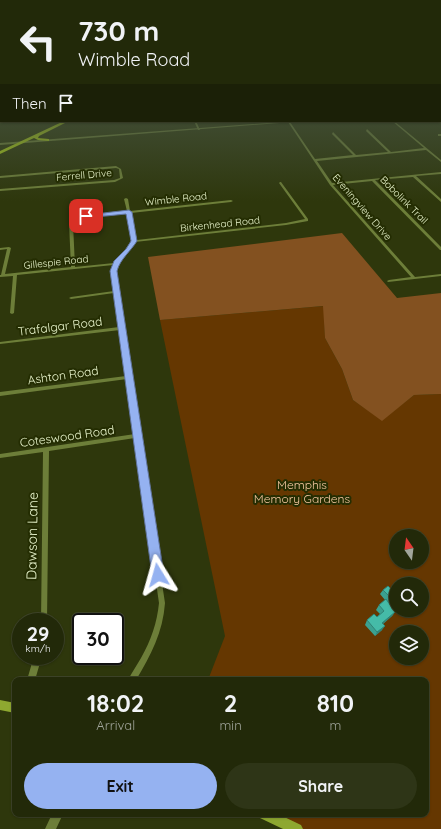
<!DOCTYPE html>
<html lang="en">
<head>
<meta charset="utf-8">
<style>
	:root { --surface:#222909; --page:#2e3517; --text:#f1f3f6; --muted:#a2a69c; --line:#3f452a; --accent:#95b2f1 }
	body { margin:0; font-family:Quicksand,sans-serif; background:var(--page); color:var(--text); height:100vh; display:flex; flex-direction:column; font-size:15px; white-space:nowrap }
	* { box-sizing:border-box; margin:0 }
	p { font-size:13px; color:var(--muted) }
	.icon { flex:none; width:22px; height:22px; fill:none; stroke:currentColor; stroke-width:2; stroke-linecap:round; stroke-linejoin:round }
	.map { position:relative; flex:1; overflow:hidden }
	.sheet { position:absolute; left:12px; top:677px; width:417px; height:140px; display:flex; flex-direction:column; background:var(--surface); border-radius:8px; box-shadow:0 1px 3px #0004,0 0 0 1px var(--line) }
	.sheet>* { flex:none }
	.guide { position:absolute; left:0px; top:0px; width:441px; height:122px; box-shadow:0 1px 3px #0004,0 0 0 1px var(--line); background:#222909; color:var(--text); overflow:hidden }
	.needle { width:26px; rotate:346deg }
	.buttons { position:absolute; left:389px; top:529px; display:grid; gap:8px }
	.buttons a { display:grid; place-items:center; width:40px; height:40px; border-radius:50%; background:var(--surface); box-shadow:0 1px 3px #0004,0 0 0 1px var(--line); font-size:20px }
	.speed { position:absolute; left:12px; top:613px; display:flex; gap:8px; font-size:20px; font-weight:700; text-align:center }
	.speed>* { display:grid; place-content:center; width:52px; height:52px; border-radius:50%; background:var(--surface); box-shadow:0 1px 3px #0004,0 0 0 1px var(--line); line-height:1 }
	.speed small { font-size:10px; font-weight:400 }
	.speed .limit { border:2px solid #111; border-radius:6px; background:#fff; color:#111 }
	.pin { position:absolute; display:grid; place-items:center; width:34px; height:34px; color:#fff; margin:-17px; border-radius:8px; box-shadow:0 2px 6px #0006 }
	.me { position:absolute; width:44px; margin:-22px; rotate:352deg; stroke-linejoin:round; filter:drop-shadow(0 0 3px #0008) }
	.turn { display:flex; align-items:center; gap:14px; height:84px; padding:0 12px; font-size:18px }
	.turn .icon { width:52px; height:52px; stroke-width:2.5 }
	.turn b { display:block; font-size:28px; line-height:34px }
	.then { display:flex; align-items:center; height:38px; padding:0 12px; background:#0003; gap:8px; font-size:15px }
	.eta { display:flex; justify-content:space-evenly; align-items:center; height:68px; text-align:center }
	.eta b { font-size:24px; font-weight:700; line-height:28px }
	.primary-button { display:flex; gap:8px; margin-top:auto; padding:8px 12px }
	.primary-button a { flex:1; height:46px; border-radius:24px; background:var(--accent); color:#111; font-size:16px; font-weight:700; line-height:46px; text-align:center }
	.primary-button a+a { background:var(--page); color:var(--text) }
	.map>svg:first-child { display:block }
</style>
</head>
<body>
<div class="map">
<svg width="441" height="829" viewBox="0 0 441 829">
	<rect width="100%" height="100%" fill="#2e370c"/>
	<path fill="#653701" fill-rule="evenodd" d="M324,306L325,338L342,369L353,400L382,420L414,395L441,394V829H297L264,814H426V680H208L225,636L160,320ZM396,536H422V562H396ZM396,584H422V610H396ZM396,632H422V658H396Z"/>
	<path fill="#835120" d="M342,233L397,298L441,293V394L414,395L382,421L353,400L342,369L325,338L323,306L160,320L148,257Z"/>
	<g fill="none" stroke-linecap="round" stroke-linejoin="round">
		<path fill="#6d7e39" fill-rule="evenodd" d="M194,121H196L200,130H198Z
			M392,121H394L441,160V162L426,150L317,161L332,183L441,172V174L416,176L441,199V202L413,177L375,180L441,247V250H440L372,181L333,185L415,277L441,274V276L388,282L387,281L389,280L411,277L330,185L288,122H290L315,159L353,155L332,134L333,132L356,155L388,152L366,131L367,129L391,152L424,148Z
			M438,134H441V136H438Z
			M116,166L121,169L123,178L115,182L0,191V189L114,180L120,178L119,169L116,168L0,178V176Z
			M280,182H281L308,219V221L286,225L135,242C129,252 118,258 115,271L165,603C163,632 151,655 136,680H128C132,672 137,665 141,658C151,640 157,623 159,603L135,438L49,451L47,622H41L43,452L0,458V454L135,434L127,379L0,396V392L126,376L120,330L0,344V342L119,327L114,293L71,299L69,298L71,297L114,291L111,271L113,265L17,275L14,313L12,314L10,313L13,276L0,277V275H1L7,249L0,250V248L9,247L11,248L5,274L71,267L69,223L73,218L81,216L127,211L124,199L126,198L128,199L130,211L231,200L233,201L231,202L131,213L137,240L286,223L305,219L279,183ZM127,213L133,240L118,258L114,263L75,267L73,223L75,220L81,218Z
			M34,656H42L35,680H27Z"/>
		<path fill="#6d7e39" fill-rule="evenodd" d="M440,110H441V112H440Z
			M293,121H305L0,145V143Z
			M52,814H63L56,829H45Z"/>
		<path fill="#8ea830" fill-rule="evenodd" d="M0,700L15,703V713L0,710Z
			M258,814H278L301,825L303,829H283L260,818Z"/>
		<path fill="#a7c81b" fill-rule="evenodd" d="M64,121H69L39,136L38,138L49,139V141L38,140L34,138L0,154V151Z"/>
	</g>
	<path fill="#3ba190" d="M383,590L395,599L389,604L395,612L392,616L383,624L382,630L375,636L365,625L367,620L377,617L380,614L376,610L379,605L385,600L380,594Z"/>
	<path fill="#308376" d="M396,596L395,599L389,604L392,599Z
		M395,612L392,616L379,627L382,623Z
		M385,626L382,630L375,636L377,632Z"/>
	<path fill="#45bba8" stroke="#308376" d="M388,586L396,594V596L392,599L383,590Z
		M386,599L395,612L382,623L385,626L377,632L367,620L374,614L377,617L384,611L379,605Z"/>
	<linearGradient id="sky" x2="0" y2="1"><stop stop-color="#191e07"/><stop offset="0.42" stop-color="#465340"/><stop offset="1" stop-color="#465340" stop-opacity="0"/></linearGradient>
	<rect width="441" height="201" fill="url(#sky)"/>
	<path fill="#95b2f1" stroke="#61749d" d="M129,210L132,212L137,241C131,251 120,259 117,271L164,575L162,579L158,580L154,579L152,575L110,271L114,261L126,249L131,241L126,214L86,218L84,216L86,215Z"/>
	<g text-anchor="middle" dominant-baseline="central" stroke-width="4" stroke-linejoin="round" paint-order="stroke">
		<g font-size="10" fill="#e9f5cd" stroke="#242d02">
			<text transform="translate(84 175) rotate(-5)">Ferrell Drive</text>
			<text transform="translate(176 199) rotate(-6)">Wimble Road</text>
			<text transform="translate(404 200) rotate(45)">Bobolink Trail</text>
			<text transform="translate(362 207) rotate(49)">Eveningview Drive</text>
			<text transform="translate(220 224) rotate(-6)">Birkenhead Road</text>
			<text transform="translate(56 262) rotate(-6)">Gillespie Road</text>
		</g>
		<g font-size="12" fill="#e9f5cd" stroke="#242d02">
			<text transform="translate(60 326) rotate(-7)">Trafalgar Road</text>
			<text transform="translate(63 375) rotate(-8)">Ashton Road</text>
			<text transform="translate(67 436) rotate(-8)">Coteswood Road</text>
		</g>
		<g font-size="12" fill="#f8c9a3" stroke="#242d02">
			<text x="302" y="484">Memphis<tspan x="302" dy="14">Memory Gardens</tspan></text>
		</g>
		<g font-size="14" fill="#e9f5cd" stroke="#242d02">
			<text transform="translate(32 536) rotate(-89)">Dawson Lane</text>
		</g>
	</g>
</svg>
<div class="buttons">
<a><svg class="needle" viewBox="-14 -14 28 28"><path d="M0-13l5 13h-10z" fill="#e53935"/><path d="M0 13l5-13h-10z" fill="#a2a69c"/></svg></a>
<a><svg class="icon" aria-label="search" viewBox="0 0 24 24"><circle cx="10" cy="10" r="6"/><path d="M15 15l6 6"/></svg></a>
<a><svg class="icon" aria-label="layers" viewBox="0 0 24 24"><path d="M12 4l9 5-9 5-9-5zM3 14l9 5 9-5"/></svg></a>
</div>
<div class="speed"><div>29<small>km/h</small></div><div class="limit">30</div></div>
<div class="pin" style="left:86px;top:216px;background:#d93025"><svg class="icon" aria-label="arrive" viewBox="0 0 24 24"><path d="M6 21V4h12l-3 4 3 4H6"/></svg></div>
<svg class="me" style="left:158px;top:575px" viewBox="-20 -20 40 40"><path d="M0-17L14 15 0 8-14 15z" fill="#95b2f1" stroke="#fff" stroke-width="4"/></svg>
<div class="guide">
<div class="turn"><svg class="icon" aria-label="left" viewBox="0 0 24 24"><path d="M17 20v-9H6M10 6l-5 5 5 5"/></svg><div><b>730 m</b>Wimble Road</div></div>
<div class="then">Then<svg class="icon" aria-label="arrive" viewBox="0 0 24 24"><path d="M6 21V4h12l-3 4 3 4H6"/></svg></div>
</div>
<section class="sheet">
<div class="eta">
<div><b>18:02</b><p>Arrival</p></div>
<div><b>2</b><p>min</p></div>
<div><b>810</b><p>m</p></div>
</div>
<div class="primary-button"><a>Exit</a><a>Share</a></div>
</section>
</div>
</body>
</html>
